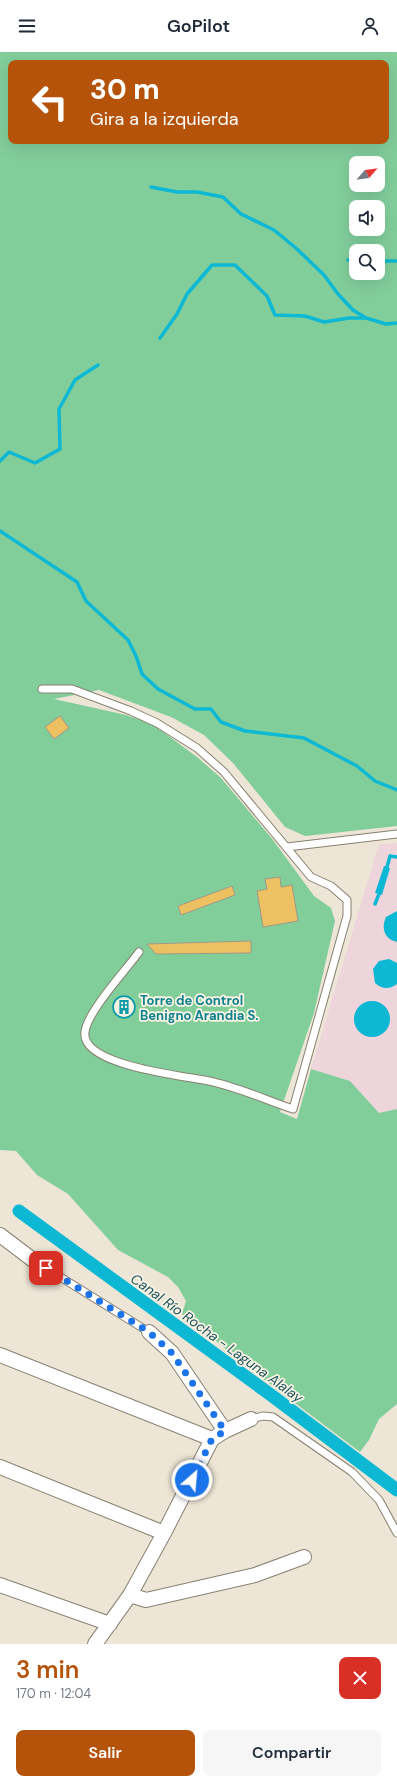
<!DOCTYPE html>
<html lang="es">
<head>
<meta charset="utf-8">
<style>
	:root { --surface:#fff; --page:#f6f6f7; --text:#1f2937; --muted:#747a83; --accent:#b45309 }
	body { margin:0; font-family:"DM Sans",sans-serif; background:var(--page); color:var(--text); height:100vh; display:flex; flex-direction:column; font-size:15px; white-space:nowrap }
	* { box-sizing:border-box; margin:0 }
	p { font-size:13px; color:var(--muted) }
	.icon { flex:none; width:22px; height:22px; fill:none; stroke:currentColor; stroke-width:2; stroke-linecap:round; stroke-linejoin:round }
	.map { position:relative; height:1592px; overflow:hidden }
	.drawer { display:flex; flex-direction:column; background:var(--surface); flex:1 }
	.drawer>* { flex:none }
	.banner { position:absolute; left:8px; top:8px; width:381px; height:84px; border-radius:8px; box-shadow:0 4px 16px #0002; background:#b45309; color:#fff; overflow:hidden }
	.needle { width:26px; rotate:62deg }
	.controls { position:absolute; left:349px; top:104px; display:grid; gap:8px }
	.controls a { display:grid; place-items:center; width:36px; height:36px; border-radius:8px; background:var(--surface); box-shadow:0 4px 16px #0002; font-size:20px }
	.pin { position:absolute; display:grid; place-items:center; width:34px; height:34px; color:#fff; margin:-17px; border-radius:8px; box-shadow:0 2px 6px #0006 }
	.me { position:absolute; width:44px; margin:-22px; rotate:27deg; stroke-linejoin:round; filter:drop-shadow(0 0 3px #0008) }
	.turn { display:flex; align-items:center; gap:14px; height:84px; padding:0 16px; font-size:18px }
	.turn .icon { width:52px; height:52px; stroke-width:2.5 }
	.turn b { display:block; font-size:28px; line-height:34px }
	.round { display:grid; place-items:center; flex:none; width:42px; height:42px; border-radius:8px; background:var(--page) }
	.head { display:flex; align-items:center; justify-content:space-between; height:68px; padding:0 16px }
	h1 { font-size:24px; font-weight:600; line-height:30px; color:var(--accent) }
	.cta { display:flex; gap:8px; margin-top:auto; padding:8px 16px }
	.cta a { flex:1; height:46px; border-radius:8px; background:var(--accent); color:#fff; font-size:16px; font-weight:600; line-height:46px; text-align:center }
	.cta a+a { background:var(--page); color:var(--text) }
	header { display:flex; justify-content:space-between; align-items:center; height:52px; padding:0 16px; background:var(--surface); font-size:18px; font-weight:600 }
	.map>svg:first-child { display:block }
</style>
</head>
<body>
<header><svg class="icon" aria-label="menu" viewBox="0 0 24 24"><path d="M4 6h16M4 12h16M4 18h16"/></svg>GoPilot<svg class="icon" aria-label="person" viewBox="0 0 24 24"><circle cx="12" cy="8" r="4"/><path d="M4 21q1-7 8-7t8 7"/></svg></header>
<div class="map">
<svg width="397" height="1592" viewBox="0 0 397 1592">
	<rect width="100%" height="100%" fill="#ede5d5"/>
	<path fill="#eed4db" d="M397,791V1057L379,1061L350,1029L311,1017L379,792Z"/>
	<path fill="#82ce9b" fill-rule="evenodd" d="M0,0H397V774L305,784L285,775L233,711L204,683L171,665L99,638L54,647L126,663L151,671L197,705L221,726L273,788L314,844L331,856L335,869L314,961L280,1060L297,1067L311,1017L350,1029L379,1061L397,1057V1352L379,1367L369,1388L360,1400L275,1336L182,1262L186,1249L178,1235L168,1225L118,1198L68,1142L37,1123L16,1099L0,1098ZM11,11H386V89H11ZM356,111H378V133H356ZM356,155H378V177H356ZM356,199H378V221H356Z"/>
	<path fill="#0cb8d3" d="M384,814L390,816L382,843L375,841Z
		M397,859V890C384,887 381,876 386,865Z
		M389,907L397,911V932C389,938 382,937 375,931L373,917L379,909Z
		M354 967a18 18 0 1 1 36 0a18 18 0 1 1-36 0Z"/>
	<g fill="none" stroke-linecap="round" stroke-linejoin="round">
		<path stroke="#0cb8d3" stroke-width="3.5" d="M151,135L177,140H197L223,145L241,162L274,178L297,197L324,223L338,242L353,258L366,266
			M348,208L356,209
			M378,209H397
			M160,286L177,262L187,242L212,213H235L267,244L275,263L305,264L324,270L349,266H366L386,272L397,271
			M0,409L9,400L35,411L60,397L59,357L75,328L98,313
			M0,479L77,530L86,549L128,588L136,604L142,622L158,637L195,657H211L221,670L245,679L304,686L357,714L375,729L397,738
			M387,815L390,804L397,805
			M375,852L379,842"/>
		<path stroke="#0cb8d3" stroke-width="13" d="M19,1159L271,1343L397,1438"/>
	</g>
	<path fill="#edc161" stroke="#a09889" d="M60,664L69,676L54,687L45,675Z
		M280,825L281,835L292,833L298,869L263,875L257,839L267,837L265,827Z
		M232,834L235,843L181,863L178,854Z
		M251,889V901L156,902L147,892Z
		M118,947H124L131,955L124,962H118L113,956L114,951Z"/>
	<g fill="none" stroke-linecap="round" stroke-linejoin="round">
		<g stroke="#888072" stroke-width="9">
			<path id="lane" d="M42,637H72L131,659L157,671L197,696L224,720L311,825L331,834L347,848V864L293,1057C266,1048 238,1035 209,1029C186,1024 80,1014 85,980C87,960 126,918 139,900
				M287,795L397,782
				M33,1208L149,1280
				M251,1367L263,1364L273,1365L352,1420L379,1448L397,1481"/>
		</g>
		<g stroke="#888072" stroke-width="16">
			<path id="street" d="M0,1183L33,1208
				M149,1280L172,1301L225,1379
				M0,1303L212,1387
				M0,1415L164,1481
				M0,1533L110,1572
				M130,1543L146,1548L255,1523L304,1505
				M95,1592L130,1543L164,1481L212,1387L225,1379L251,1367"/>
		</g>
		<use href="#lane" stroke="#fff" stroke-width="7"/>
		<use href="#street" stroke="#fff" stroke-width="14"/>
	</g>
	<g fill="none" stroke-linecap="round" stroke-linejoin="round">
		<path stroke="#1a73e8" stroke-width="7" stroke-dasharray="0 12.6" d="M46,1216L149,1280L172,1301L225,1379L212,1387L192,1428"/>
	</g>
	<defs>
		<g id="building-ring" transform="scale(1.15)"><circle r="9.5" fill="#faf2e2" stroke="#0f9aa8" stroke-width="1.5"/><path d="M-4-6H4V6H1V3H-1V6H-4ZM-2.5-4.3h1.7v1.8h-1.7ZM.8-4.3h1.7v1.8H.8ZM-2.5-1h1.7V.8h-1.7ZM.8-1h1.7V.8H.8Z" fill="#0f9aa8"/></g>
	</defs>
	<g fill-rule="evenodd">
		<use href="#building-ring" x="124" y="955"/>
	</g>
	<g text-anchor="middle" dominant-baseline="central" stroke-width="3.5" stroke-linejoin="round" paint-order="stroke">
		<g font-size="13" font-weight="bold" fill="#0d838f" stroke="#faf2e2" text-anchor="start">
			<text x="140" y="948">Torre de Control<tspan x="140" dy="15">Benigno Arandia S.</tspan></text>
		</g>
		<g font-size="14" font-style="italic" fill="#19545f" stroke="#faf2e2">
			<text transform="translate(217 1286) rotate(36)">Canal Río Rocha - Laguna Alalay</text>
		</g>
	</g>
</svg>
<div class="controls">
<a><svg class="needle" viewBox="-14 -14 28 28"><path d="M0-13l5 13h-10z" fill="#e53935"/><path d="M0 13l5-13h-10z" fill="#747a83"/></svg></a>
<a><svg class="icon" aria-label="sound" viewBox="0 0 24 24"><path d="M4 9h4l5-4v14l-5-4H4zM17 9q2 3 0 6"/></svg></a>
<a><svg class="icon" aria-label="search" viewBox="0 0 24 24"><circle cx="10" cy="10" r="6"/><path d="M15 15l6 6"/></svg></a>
</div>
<div class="pin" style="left:46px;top:1216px;background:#d93025"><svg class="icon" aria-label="arrive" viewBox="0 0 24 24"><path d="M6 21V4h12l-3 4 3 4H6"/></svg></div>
<svg class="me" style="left:192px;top:1428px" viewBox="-20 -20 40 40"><circle r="17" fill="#1a73e8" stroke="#fff" stroke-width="3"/><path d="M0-11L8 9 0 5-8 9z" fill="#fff"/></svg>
<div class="banner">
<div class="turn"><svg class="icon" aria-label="left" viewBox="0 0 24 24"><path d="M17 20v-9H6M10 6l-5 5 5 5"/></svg><div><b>30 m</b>Gira a la izquierda</div></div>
</div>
</div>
<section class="drawer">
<div class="head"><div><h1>3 min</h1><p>170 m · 12:04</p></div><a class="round" style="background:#d93025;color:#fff"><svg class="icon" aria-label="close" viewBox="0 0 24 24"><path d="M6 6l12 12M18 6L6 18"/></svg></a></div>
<div class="cta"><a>Salir</a><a>Compartir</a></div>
</section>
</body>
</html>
